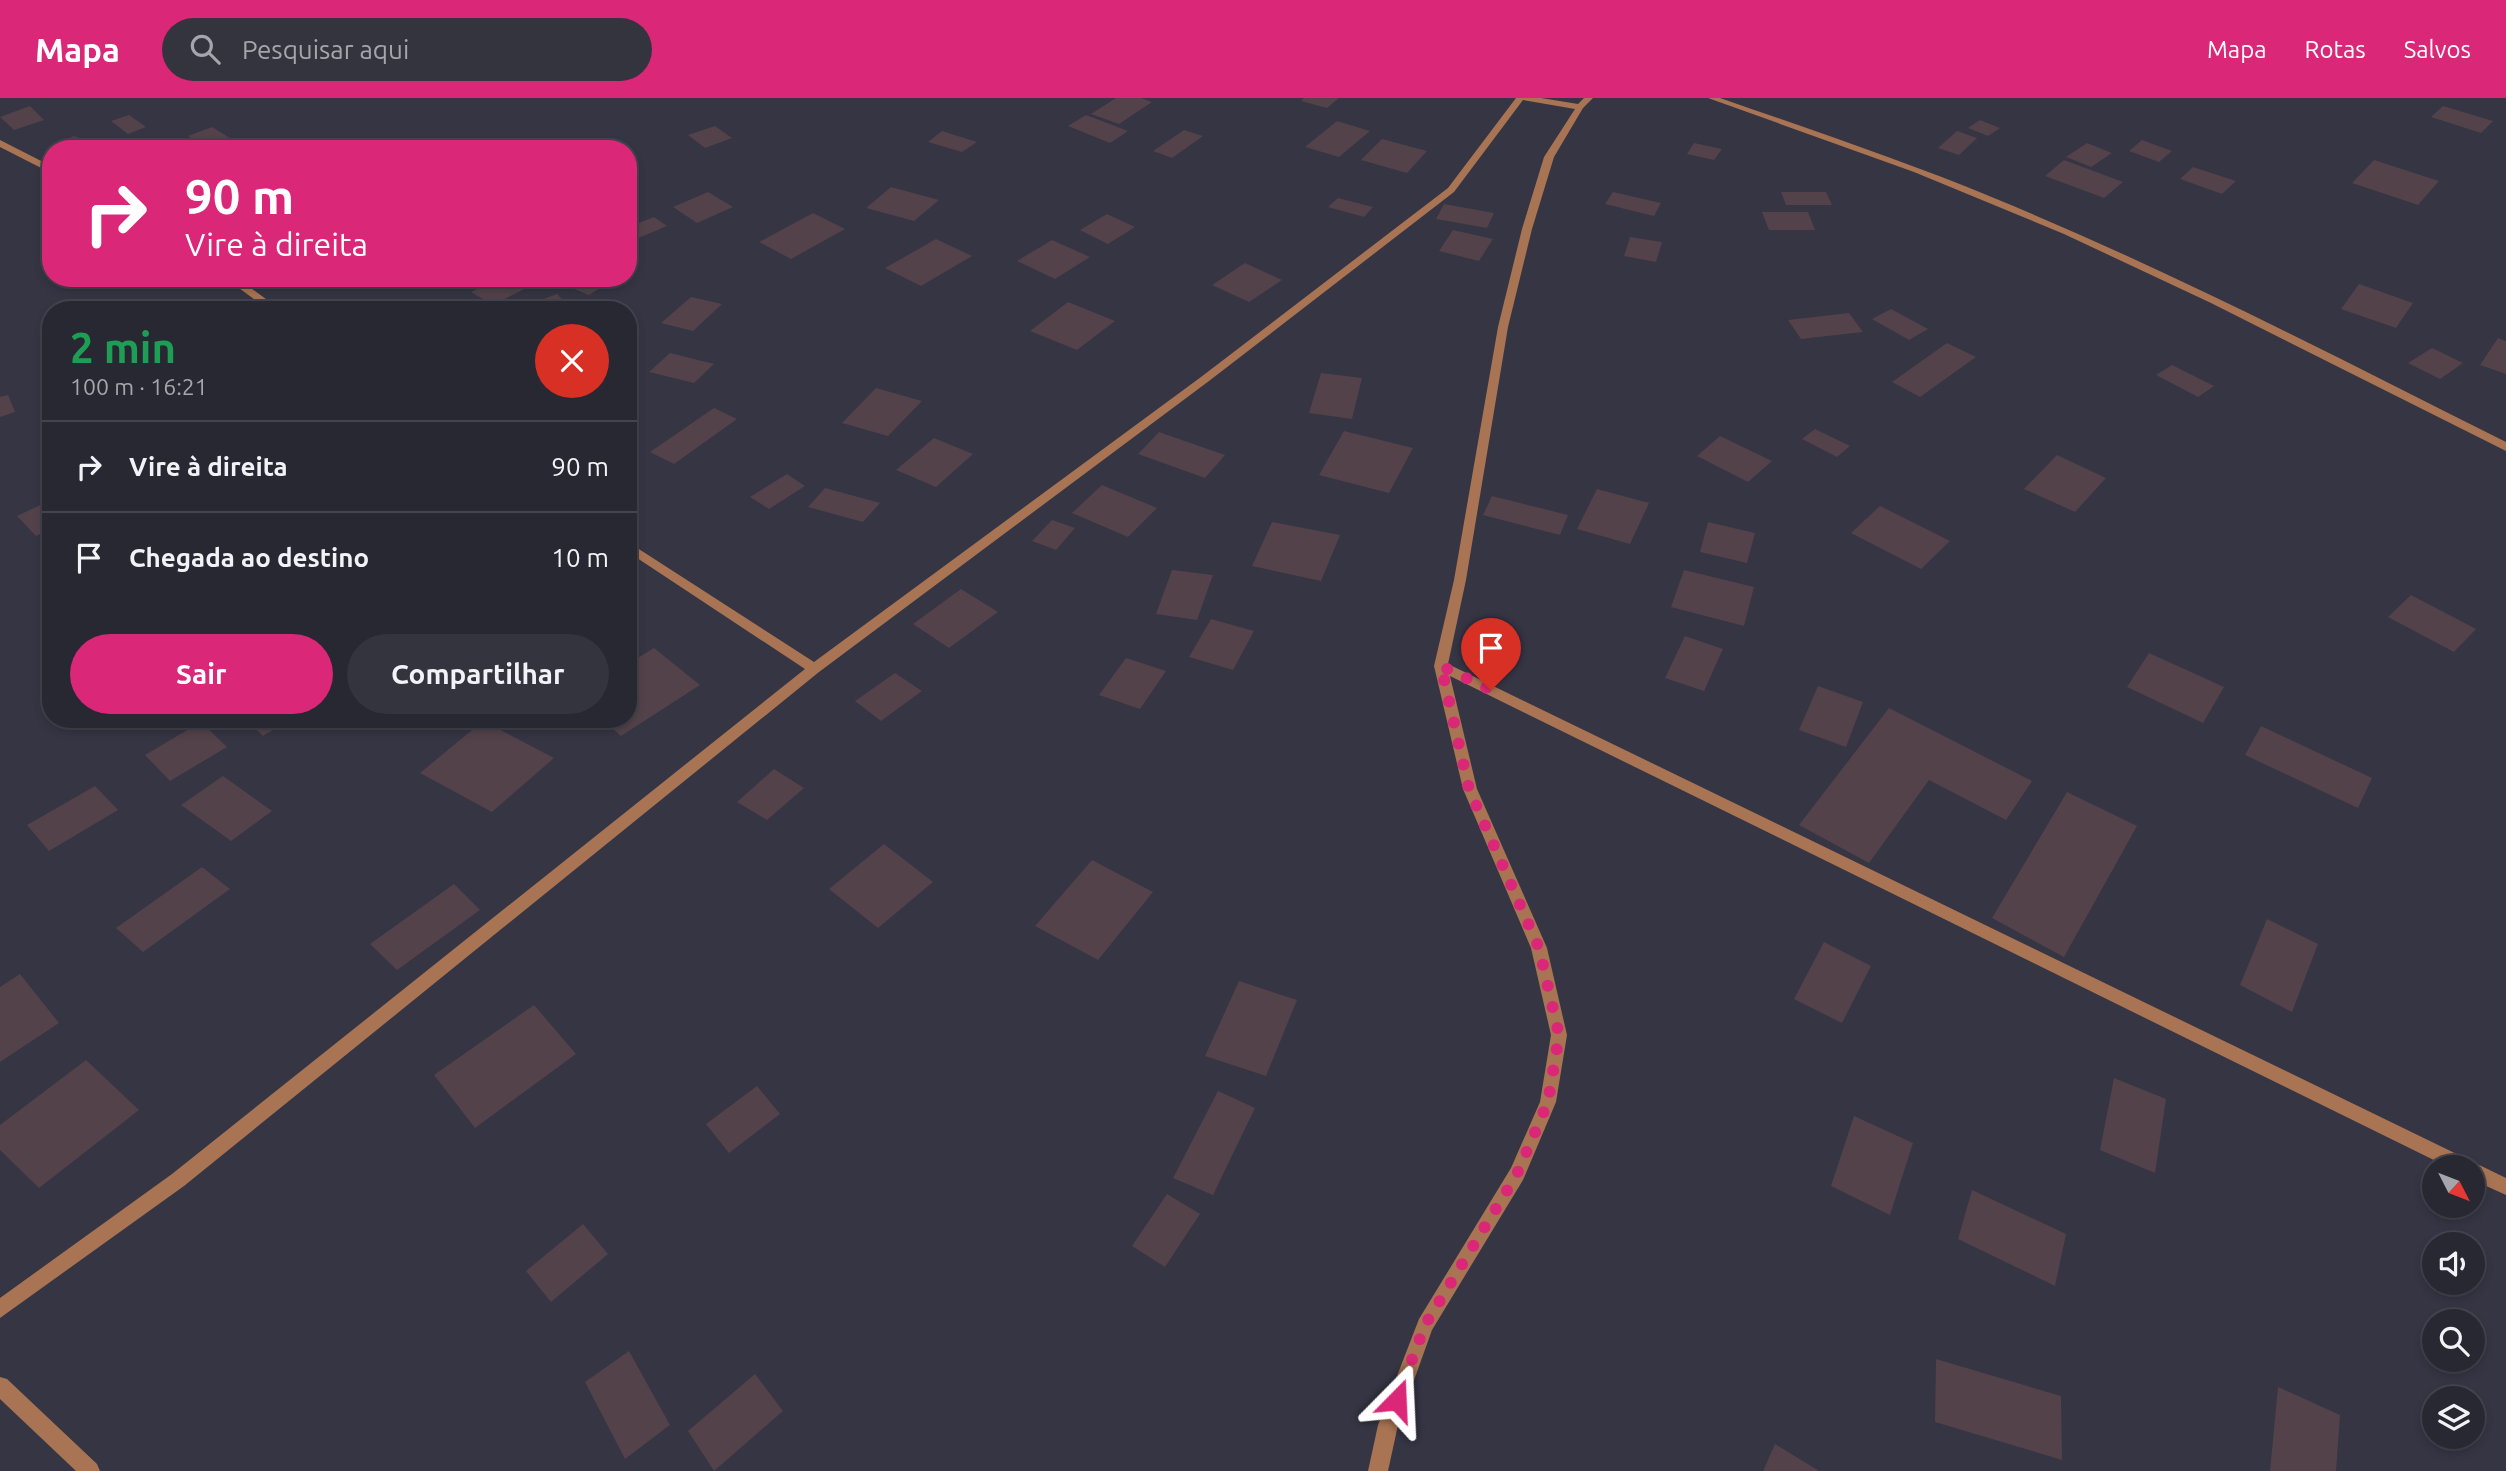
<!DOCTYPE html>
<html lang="pt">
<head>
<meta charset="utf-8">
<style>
	:root { --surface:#282833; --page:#34343f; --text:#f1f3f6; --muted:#a5a6ac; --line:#44444e; --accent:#db2777 }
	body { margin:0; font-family:Ubuntu,sans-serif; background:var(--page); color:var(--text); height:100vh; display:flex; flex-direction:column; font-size:26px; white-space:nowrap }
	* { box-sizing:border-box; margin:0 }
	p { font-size:23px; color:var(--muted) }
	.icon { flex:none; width:38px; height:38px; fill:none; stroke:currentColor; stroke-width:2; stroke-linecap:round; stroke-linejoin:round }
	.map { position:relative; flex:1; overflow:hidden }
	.drawer { position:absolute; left:42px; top:203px; width:595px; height:427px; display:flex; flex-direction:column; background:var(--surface); border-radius:28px; box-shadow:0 4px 10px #0003,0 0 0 2px var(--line) }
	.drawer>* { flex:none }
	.banner { position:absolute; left:42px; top:42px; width:595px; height:147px; border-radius:28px; box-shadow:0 4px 10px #0003,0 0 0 2px var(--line); background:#db2777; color:#fff; overflow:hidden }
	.needle { width:46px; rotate:132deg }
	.buttons { position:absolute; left:2422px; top:1057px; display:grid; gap:14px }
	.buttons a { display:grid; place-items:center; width:63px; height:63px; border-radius:50%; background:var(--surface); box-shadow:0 4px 10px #0003,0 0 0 2px var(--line); font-size:35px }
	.pin { position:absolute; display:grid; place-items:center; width:60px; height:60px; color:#fff; margin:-72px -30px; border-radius:50% 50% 50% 0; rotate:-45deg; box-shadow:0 0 7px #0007 }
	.pin .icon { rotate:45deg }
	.me { position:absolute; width:77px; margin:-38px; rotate:21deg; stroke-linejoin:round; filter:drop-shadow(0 0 5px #0008) }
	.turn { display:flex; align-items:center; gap:24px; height:147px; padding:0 28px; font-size:32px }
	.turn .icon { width:91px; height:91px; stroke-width:2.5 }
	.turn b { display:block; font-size:49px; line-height:60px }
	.round { display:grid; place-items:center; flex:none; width:74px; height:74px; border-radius:37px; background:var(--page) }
	.headline { display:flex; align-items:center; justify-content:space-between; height:119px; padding:0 28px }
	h1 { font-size:42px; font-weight:700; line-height:52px; color:#1e9e55 }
	.cta { display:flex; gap:14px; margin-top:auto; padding:14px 28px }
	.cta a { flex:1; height:80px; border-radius:42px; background:var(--accent); color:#fff; font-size:28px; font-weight:700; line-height:80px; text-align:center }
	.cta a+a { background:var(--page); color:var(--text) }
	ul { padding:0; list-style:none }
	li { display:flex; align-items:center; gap:21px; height:91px; padding:0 28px; border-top:2px solid var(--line) }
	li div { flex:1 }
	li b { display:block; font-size:26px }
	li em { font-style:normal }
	header { display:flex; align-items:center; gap:42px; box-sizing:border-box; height:98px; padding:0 35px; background:var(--accent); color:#fff }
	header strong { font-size:33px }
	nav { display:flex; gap:38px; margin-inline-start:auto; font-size:24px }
	.search { width:490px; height:63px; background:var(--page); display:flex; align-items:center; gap:18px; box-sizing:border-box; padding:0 24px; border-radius:38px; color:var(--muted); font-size:26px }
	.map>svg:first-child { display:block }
</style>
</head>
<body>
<header>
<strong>Mapa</strong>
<div class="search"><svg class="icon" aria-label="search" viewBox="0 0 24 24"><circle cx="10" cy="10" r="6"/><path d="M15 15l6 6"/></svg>Pesquisar aqui</div>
<nav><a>Mapa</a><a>Rotas</a><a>Salvos</a></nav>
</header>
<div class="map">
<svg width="2506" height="1373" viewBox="0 0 2506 1373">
	<rect width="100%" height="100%" fill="#353544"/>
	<path fill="#53424a" d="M1116,0H1141L1152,4L1119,26L1091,16Z
		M1304,0H1339L1327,10L1301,3Z
		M30,8L44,22L14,32L0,19Z
		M2443,8L2493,23L2481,35L2431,19Z
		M129,17L146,29L128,36L111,23Z
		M1086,17L1128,33L1110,45L1068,28Z
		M1980,22L2000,30L1988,38L1968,30Z
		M1337,23L1370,33L1339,59L1305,49Z
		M715,28L732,40L705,50L688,37Z
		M212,29L230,40L206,49L188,38Z
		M1184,32L1203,38L1172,60L1153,53Z
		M942,33L977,44L962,54L928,44Z
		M1957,33L1977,40L1959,57L1938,50Z
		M74,38L95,46L86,51H46Z
		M1382,41L1427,53L1407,75L1361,62Z
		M2142,42L2172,53L2159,64L2129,53Z
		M1694,45L1722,51L1714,62L1687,56Z
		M2087,45L2112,55L2091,69L2066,59Z
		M2064,62L2123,84L2104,100L2045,78Z
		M2374,62L2439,83L2418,107L2352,85Z
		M2193,69L2236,83L2222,96L2180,81Z
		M891,89L939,102L914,123L866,110Z
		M708,94L733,109L697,125L673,109Z
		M1613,94L1661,105L1654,118L1605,106Z
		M1781,94H1826L1832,107H1786Z
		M1338,100L1373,109L1364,119L1328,109Z
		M1444,106L1494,115L1487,130L1436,121Z
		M1762,114H1808L1815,132H1769Z
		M813,115L845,131L791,161L759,144Z
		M1107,116L1135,129L1108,146L1080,132Z
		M654,119L667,128L636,141L628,136V129Z
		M1453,132L1493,141L1479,163L1439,153Z
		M1630,139L1662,144L1656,164L1624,158Z
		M936,141L972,158L921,188L885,170Z
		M1052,142L1090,159L1055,181L1017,163Z
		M1245,165L1282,182L1249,204L1212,187Z
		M499,180H546L493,207L471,194Z
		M563,180H592L606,186L589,197L557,184Z
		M2359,186L2413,205L2396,230L2341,211Z
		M557,196L572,212H546L538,203Z
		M691,199L722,206L693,233L661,225Z
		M1068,204L1115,223L1077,252L1030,233Z
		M1891,211L1928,231L1909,242L1872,221Z
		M1849,215L1863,234L1801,241L1788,222Z
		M2498,240L2506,243V276L2480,267Z
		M1947,245L1976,259L1920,299L1892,284Z
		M2432,250L2463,265L2440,281L2408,265Z
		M670,255L714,266L694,285L649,274Z
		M2172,267L2214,288L2198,299L2156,277Z
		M1321,275L1362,280L1352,321L1309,315Z
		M876,290L922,303L888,338L842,325Z
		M8,297L15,314L0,319V299Z
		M714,310L737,321L674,366L650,354Z
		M1815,331L1850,348L1837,359L1802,341Z
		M1344,333L1413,350L1389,395L1319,377Z
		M1159,334L1225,357L1205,380L1138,356Z
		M1720,338L1772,363L1748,384L1697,358Z
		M934,340L973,356L936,389L896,372Z
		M2057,357L2106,380L2075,414L2024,391Z
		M787,376L805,388L769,411L750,399Z
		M1102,387L1157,410L1128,439L1072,415Z
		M825,390L880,405L863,424L808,409Z
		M1597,391L1649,405L1630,446L1577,431Z
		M1492,398L1568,417L1560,437L1483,417Z
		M51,402V431L36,438L17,418Z
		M1880,408L1950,443L1921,471L1851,435Z
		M1052,422L1075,430L1056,452L1032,443Z
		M1272,424L1340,437L1321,483L1252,468Z
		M1708,424L1755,435L1747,465L1700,454Z
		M1172,472L1213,477L1197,522L1156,516Z
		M1684,472L1754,489L1744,528L1671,509Z
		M961,491L998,514L949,550L913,526Z
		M2411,497L2476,531L2454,554L2388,519Z
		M1211,521L1254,533L1233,572L1189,559Z
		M1685,538L1723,551L1704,593L1665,580Z
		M654,550L700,587L621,638L602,621H628V566Z
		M2149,555L2224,589L2203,625L2127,589Z
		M1126,560L1166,573L1140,611L1099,597Z
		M895,575L922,593L881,623L855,603Z
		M1818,588L1863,604L1846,649L1799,632Z
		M1889,610L2032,683L2006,722L1929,682L1869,765L1799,727Z
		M246,621H291L263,638Z
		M483,623L554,660L492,714L420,675Z
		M201,624L227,649L170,683L145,657Z
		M2261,628L2372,680L2358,710L2245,657Z
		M774,671L804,690L767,722L737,704Z
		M223,678L272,713L231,743L181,707Z
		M95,688L118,712L49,753L27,727Z
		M2067,694L2137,728L2064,859L1992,820Z
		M884,746L933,784L878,830L829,791Z
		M1092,762L1153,794L1098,862L1035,828Z
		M202,769L230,791L143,854L116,830Z
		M454,786L480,812L397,872L370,846Z
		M2267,821L2318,846L2292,914L2240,887Z
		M1824,844L1871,868L1842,925L1794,901Z
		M20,876L59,925L0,964V889Z
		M1239,883L1297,902L1266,978L1205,958Z
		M534,907L576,956L475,1030L434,977Z
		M86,962L139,1012L39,1090L0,1052V1027Z
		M2114,980L2166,1001L2155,1075L2100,1052Z
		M757,988L780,1016L729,1055L706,1026Z
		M1218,993L1255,1010L1213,1097L1173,1080Z
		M1854,1018L1913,1045L1890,1117L1831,1088Z
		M1972,1092L2066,1136L2055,1188L1958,1141Z
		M1167,1096L1200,1116L1165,1169L1132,1148Z
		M583,1126L608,1156L551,1204L526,1173Z
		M629,1253L670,1327L625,1361L585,1284Z
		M1936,1261L2061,1298L2062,1362L1935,1324Z
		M755,1276L783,1313L714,1373L688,1333Z
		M2278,1289L2340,1317L2336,1373H2270Z
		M1775,1346L1819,1373H1763Z"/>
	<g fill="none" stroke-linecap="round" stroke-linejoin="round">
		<path fill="#a97453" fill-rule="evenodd" d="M1516,0H1541L1578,6L1584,0H1593L1583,10L1554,59L1532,131L1508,229L1466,482L1448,566L2506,1080V1097L2473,1082V1069H2448L1450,578L1477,691L1547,850L1567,937L1556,1004L1523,1082L1432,1232L1398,1327L1388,1373H1368L1378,1327L1419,1221L1511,1070L1540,1004L1551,937L1531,850L1463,691L1434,568L1454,482L1498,229L1522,131L1544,59L1575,11L1523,2L1454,94L1209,283L819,574L184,1088L0,1220V1200L172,1076L805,571L628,454V444L814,564L1201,279L1448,90Z
			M1708,0H1720C1812,32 1904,63 1994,100C2169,172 2337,259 2506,344V353L2211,205L2064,136L1914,74Z
			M0,42L51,68V75L0,49Z
			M225,180H237L281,212H269Z
			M0,1279L7,1281L97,1366L100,1373H76L0,1301Z"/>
	</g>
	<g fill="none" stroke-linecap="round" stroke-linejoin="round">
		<path stroke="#db2777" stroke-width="12" stroke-dasharray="0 21.6" d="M1397,1302L1425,1227L1517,1076L1548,1004L1559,937L1539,850L1469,691L1441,568L1491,592"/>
	</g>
</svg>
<div class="buttons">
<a><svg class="needle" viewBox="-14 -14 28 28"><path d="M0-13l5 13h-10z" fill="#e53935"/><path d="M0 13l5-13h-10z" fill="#a5a6ac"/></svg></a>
<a><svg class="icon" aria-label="sound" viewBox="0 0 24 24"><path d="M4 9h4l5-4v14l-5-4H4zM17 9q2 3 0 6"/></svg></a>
<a><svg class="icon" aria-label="search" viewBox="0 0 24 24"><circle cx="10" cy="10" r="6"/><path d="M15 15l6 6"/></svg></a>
<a><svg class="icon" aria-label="layers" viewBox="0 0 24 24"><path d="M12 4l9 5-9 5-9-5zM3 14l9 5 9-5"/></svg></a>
</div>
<div class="pin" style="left:1491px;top:592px;background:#d93025"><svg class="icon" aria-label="arrive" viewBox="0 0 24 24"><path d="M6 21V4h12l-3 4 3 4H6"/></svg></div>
<svg class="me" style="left:1397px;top:1302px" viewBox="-20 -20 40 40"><path d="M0-17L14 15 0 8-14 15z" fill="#db2777" stroke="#fff" stroke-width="4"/></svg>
<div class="banner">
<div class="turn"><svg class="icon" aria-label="right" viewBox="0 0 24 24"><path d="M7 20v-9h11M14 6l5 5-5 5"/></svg><div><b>90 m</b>Vire à direita</div></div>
</div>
<section class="drawer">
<div class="headline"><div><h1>2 min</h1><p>100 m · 16:21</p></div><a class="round" style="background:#d93025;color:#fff"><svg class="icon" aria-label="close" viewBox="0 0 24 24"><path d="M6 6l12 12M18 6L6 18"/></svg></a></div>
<ul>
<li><svg class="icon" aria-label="right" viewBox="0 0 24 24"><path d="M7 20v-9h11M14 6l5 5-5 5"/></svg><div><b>Vire à direita</b></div><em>90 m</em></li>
<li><svg class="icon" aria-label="arrive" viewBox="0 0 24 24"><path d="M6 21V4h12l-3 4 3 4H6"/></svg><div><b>Chegada ao destino</b></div><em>10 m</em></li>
</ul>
<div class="cta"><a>Sair</a><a>Compartilhar</a></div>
</section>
</div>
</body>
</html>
